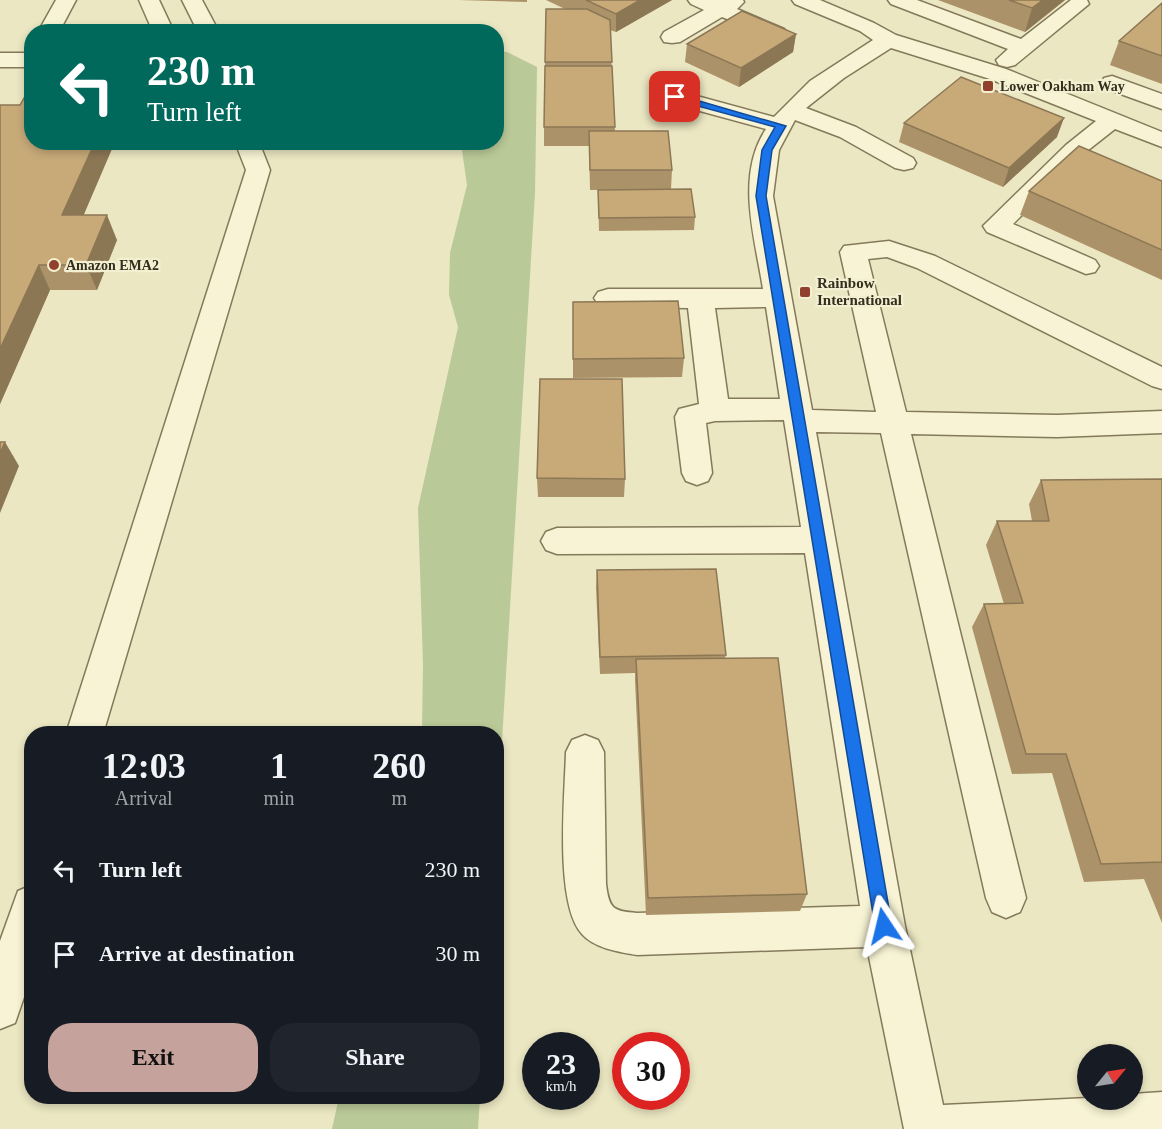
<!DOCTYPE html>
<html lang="en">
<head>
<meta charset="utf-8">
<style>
	:root { --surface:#171b24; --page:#20242c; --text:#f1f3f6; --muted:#9ea1a6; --accent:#c5a29c }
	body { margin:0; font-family:"Times New Roman",serif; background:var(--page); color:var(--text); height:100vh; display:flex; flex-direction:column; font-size:22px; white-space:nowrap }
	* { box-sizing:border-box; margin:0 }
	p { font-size:20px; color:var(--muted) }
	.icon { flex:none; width:33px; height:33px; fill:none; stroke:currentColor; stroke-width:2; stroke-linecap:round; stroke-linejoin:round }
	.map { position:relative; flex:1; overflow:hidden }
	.drawer { position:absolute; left:24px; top:726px; width:480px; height:378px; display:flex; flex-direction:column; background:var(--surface); border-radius:24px; box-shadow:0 3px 9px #0003 }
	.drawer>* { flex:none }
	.top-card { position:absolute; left:24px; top:24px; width:480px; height:126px; border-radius:24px; box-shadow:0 3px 9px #0003; background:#00695c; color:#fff; overflow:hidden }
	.needle { width:39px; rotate:60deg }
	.buttons { position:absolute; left:1077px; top:1044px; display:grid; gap:12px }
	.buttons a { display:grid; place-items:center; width:66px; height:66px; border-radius:50%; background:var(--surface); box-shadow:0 3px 9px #0003; font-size:30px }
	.speed { position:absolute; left:522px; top:1032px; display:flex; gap:12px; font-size:30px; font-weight:700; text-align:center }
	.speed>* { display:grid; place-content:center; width:78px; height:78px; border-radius:50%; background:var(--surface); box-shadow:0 3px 9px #0003; line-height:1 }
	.speed small { font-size:15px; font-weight:400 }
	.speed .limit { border:9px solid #d22; background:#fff; color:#111 }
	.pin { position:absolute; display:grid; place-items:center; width:51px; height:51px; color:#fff; margin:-26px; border-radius:12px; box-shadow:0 3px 9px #0006 }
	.me { position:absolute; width:66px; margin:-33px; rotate:350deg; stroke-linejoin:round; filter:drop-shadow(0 0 4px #0008) }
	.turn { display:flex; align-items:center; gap:21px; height:126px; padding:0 24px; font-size:27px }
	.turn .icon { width:78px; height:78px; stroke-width:2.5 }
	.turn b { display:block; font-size:42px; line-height:51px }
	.eta { display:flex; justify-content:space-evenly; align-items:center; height:102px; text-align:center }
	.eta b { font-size:36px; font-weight:600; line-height:42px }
	.primary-button { display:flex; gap:12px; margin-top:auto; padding:12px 24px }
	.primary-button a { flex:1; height:69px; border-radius:24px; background:var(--accent); color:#111; font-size:24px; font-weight:600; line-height:69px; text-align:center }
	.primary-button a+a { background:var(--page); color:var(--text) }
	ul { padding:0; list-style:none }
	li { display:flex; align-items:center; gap:18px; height:84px; padding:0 24px }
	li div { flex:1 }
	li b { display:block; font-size:22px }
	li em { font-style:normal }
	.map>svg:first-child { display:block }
</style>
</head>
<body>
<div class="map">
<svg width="1162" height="1129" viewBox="0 0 1162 1129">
	<rect width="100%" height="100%" fill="#ebe7c2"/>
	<path fill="#b9c997" d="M497,51L507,52L537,67L535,193L497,824L496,734L422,733L423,664L418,508L458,327L449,295L450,253L467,185L461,143L496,142Z
		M339,1097H480L478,1129H332Z"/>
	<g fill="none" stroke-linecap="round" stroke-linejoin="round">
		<g stroke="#84795a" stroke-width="3">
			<path id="minor" d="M56,0H76L59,32H38Z
				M139,0H159L174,32H153Z
				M182,0H202L219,32H198Z
				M688,0H743L744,2L737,9L784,29L788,33L784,37L777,39L722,17L680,42L672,43L664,42L661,37L664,32L704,10L691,4Z
				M792,0H820L874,23L896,35L1006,69L1162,132V147L1115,129L1082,155L1013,224L1095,260L1099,266L1095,272L1086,274L987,232L983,226L1066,145L1096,121L990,79L891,48L844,78L806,108L856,127L913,158L916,163L913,168L904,170L895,168L840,137L795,120L779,150L773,196L812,410L876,412L840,252L844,246L889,241L935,256L1162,367V389L1152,386L917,268L887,257L868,259L906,412L1057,415L1162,411V433L1057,437L911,434L1026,898L1020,912L1006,918L992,912L986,898L881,433L816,432L905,926L943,1105L1088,1098V1100H1132V1094L1162,1092V1129H904L867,947L637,955C619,952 594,948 582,934C554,904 565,793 566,752L572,740L585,735L598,740L604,752L606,884C609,909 613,911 637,913L860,906L805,553L557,554L546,550L541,541L546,532L557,528L801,527L784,420L715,421L706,423L712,473L708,481L697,485L686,481L682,473L675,417L679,409L699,404L688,308L608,307L598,304L594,298L598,292L608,289H763C755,238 735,176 766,129L667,102L664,97L667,92L675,90L774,117L810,81L873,40L860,31L795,4ZM766,307L780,399H728L715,308Z
				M888,0H917L1021,39L1071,0H1087L1089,4L1015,65L1007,67L999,65L996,60L1008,49L891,4Z
				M0,53H32V67H0Z
				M1112,76L1162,94V109L1104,88L1101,83L1104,78Z
				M235,142H259L270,170L103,734H66L246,170Z
				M32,885V974L15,1023L0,1029V941L18,891Z"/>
		</g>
		<use href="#minor" fill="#f7f3d4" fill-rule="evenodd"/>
	</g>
	<path fill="#ac9268" d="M458,0H527V2Z
		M546,0H672L616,32L610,30L615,131L672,170L671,189L590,190L589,146H544V127L546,9H565Z
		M938,0H1065L1025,32Z
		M1162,3V84L1110,65L1119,41Z
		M796,34L793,52L739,87L685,62L687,44Z
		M0,105H20L84,215L117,240L97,290H50L0,404Z
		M904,123L1057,137L1003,187L899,142Z
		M1162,181V280L1020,215L1029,191Z
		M598,190L695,217L694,230L599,231Z
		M573,302L684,358L682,377L573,378Z
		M537,478L625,479L624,497H538Z
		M1162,479V923L1144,879L1084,882L1052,773L1012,774L972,627L984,604H1004L986,545L997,521H1032L1029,504L1041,480Z
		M597,570L726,655L725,658L807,894L800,911L646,915L635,680V673L600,674L596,588Z"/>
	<path fill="#8c7755" d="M640,0H672L616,32V14Z
		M1043,0H1065L1025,32L1032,8Z
		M796,34L793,52L739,87L741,68Z
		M1064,118L1057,137L1003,187L1009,168Z
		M95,142H115L73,240L62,215Z
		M107,215L117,240L97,290L86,265Z
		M39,265L50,290L0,404V349Z
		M5,442L19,466L0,513V453Z"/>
	<path fill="#c8aa79" stroke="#8c7755" stroke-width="1.5" d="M586,0H640L616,14Z
		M1009,0H1043L1032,8Z
		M1162,3V56L1119,41Z
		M546,9H587L610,20L612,62H545Z
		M742,11L796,34L741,68L687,44Z
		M545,66H612L615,127H544Z
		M961,77L1064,118L1009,168L904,123Z
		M32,84V142H95L62,215H107L86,265H39L0,349V105H20Z
		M589,131H668L672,170H590Z
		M1079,146L1162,181V250L1029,191Z
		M691,189L695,217L599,218L598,190Z
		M678,301L684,358L573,359V302Z
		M540,379H622L625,479L537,478Z
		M0,442H5L0,453Z
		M1162,479V862L1101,864L1066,754H1026L984,604L1023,603L997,521H1049L1041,480Z
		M716,569L726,655L600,657L597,570Z
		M778,658L807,894L648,898L636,659Z"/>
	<path fill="#1a73e8" stroke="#114b97" stroke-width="1.5" d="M675,94L786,126L772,150L766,196L892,926L890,932L884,935L878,932L875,926L756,196L762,150L775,127L672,99V95Z"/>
	<g fill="#90402d" stroke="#f3f0d1" stroke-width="2">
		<rect x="982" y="80" width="12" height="12" rx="3"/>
		<circle cx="54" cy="265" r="6"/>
		<rect x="799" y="286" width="12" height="12" rx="3"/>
	</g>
	<g text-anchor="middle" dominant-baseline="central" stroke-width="4.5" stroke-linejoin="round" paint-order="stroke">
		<g font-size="14" font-weight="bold" fill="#352d1e" stroke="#f3f0d1" text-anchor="start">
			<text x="1000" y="86">Lower Oakham Way</text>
			<text x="66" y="265">Amazon EMA2</text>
		</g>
		<g font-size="15" font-weight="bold" fill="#352d1e" stroke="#f3f0d1" text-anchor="start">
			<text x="817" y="283">Rainbow<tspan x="817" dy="17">International</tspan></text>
		</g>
	</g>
</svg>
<div class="buttons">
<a><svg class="needle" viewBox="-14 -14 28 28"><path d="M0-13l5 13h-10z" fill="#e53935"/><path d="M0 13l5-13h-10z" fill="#9ea1a6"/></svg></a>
</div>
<div class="speed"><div>23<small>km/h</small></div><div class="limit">30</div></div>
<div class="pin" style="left:675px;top:97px;background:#d93025"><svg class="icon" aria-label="arrive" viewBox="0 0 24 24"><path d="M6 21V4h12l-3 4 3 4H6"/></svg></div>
<svg class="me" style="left:884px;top:926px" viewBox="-20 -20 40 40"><path d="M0-17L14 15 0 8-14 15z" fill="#1a73e8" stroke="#fff" stroke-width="4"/></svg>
<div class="top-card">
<div class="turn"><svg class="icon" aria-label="left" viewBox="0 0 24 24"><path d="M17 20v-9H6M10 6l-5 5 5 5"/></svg><div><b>230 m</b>Turn left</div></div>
</div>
<section class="drawer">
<div class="eta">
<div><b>12:03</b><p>Arrival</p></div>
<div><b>1</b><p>min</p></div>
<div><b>260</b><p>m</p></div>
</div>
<ul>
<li><svg class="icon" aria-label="left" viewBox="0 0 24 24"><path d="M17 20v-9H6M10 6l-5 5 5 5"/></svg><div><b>Turn left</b></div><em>230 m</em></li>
<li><svg class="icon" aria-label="arrive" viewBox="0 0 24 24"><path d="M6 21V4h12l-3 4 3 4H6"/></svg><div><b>Arrive at destination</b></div><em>30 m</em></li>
</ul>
<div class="primary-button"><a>Exit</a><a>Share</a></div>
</section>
</div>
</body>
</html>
